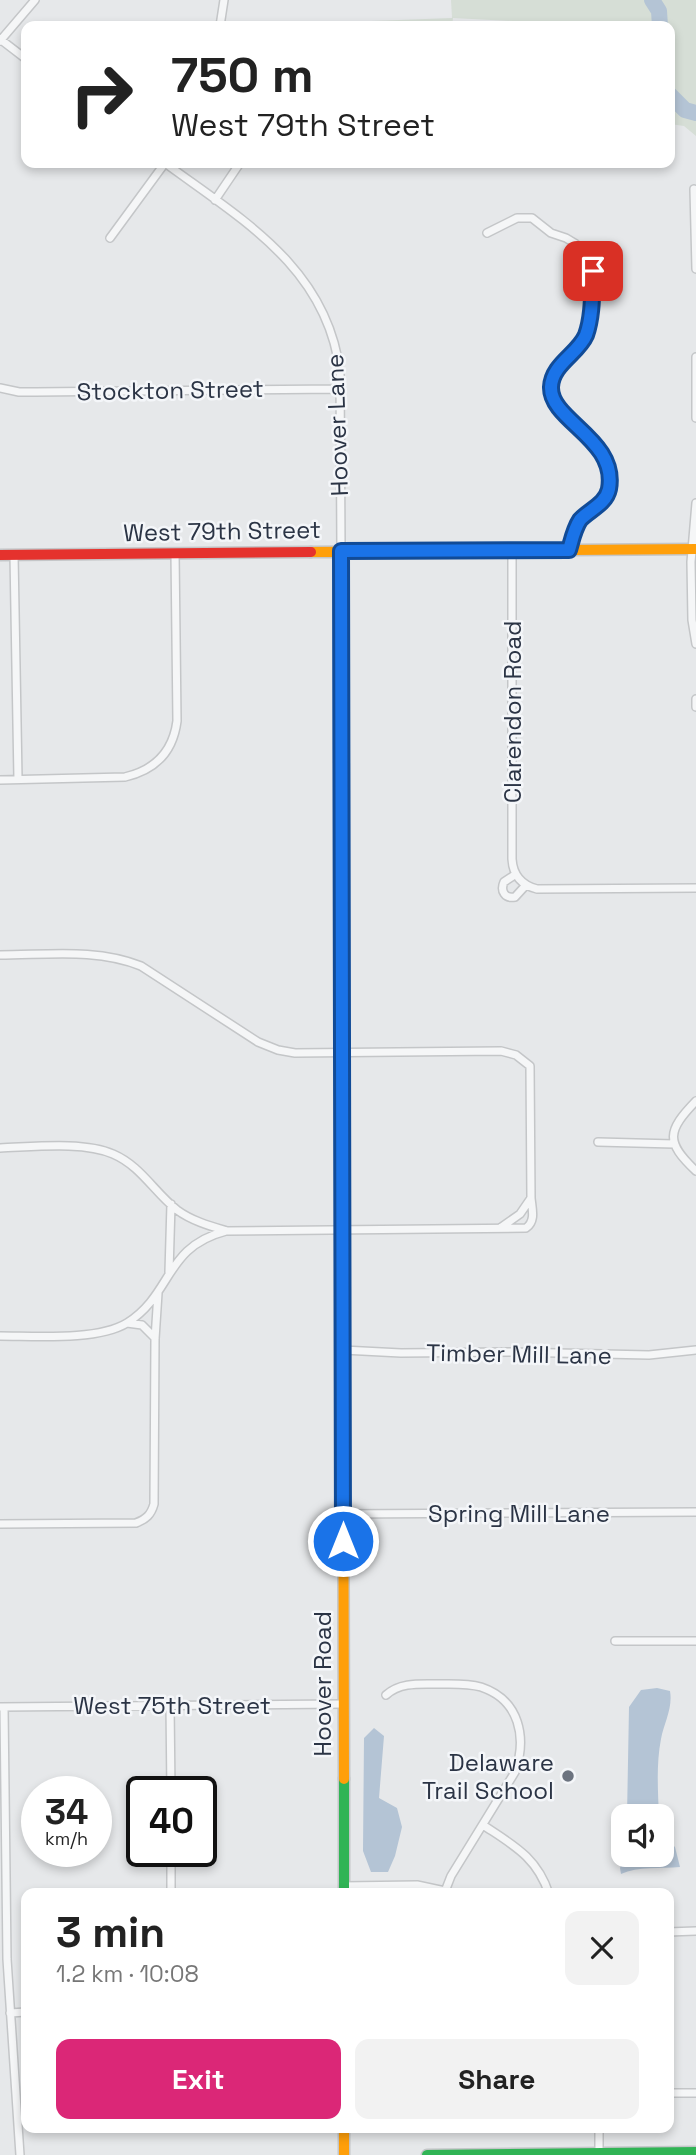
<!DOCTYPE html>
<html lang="en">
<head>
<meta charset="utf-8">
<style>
	:root { --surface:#fff; --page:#f2f2f2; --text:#222; --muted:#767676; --accent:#db2777 }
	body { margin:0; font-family:"Space Grotesk",sans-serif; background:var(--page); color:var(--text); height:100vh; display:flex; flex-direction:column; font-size:26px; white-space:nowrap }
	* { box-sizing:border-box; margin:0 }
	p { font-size:23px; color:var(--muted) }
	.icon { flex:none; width:38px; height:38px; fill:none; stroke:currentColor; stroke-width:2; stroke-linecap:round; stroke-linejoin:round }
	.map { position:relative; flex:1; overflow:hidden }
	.side { position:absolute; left:21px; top:1888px; width:653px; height:245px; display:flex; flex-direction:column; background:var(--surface); border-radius:14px; box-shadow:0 4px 10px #0003 }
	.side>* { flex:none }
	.banner { position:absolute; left:21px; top:21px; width:654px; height:147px; border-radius:14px; box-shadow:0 4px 10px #0003; background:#fff; color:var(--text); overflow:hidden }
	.buttons { position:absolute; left:611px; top:1804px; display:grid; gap:14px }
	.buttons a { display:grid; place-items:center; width:63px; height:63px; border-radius:14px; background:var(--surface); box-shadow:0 4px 10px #0003; font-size:35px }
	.speed { position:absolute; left:21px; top:1776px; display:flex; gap:14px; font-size:35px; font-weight:700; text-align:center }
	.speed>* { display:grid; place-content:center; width:91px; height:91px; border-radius:50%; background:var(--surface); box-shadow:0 4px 10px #0003; line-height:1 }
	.speed small { font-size:18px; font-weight:400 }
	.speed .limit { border:4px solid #111; border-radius:10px; background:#fff; color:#111 }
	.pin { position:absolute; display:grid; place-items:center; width:60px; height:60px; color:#fff; margin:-30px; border-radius:14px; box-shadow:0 4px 10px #0006 }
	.me { position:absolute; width:77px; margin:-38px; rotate:0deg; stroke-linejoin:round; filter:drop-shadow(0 0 5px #0008) }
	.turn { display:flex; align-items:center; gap:24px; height:147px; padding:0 35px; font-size:32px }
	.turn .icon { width:91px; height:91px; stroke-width:2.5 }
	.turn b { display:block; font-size:49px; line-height:60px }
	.round { display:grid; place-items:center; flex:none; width:74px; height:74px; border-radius:14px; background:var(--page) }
	.head { display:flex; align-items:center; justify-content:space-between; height:119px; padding:0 35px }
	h1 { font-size:42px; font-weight:800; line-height:52px }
	.primary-button { display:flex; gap:14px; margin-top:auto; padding:14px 35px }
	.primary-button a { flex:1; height:80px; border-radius:14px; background:var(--accent); color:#fff; font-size:28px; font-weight:800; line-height:80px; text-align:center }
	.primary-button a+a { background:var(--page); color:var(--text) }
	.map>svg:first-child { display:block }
</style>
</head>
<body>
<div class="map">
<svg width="696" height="2155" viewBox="0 0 696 2155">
	<rect width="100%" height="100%" fill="#e6e8ea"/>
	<path fill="#d6ded6" d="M451,0H696V136L684,126L670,124V26H572L571,24L453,18L452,26H318V23L452,18Z"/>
	<path fill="#b4c4d5" d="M657,1688L670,1691C673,1708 664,1723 661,1739C656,1764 658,1792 659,1816H627L629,1707L641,1690Z
		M374,1728L384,1736L379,1798L397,1808L402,1827L395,1856L388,1872H371L363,1851L364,1738Z
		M662,1835L675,1847L680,1867C661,1869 638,1866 621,1874L620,1868L625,1855H662Z"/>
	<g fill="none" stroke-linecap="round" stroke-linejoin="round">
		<path stroke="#b4c4d5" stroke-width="16" d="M652,0L659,11L660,26
			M670,95L685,110L696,113"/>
		<g stroke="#c4c6c8" stroke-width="10">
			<path id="street" d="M220,26L224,0
				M0,39L26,59
				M0,41L35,0
				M165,163C241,219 328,268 340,373L341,551
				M694,189L696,269
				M215,200L240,163
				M487,233L517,218H532L551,233L566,238L576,244L581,254L593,271C592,291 593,322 584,339C575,356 552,366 551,387C550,422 619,439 609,489C606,504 589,510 581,520C574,528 572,540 570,550
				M110,238L165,163
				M696,357V418
				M0,388L19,392H36L340,389
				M696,503L691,562L692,620L696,644
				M512,550V859C513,875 521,885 537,889L696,888
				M14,555L18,779
				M696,699V707
				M0,780L125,777C155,770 173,752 177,721L175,553
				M516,874L504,882C500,891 505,899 515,897L526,885
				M0,955C47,955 97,948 141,966L258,1042L278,1050L295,1053L501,1051L516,1055L530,1066L531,1198L520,1214L500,1228
				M696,1101C667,1131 665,1142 696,1171
				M598,1142L674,1144
				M0,1148C32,1147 84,1141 113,1154C141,1166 154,1192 177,1210C192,1221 210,1226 227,1231L526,1228C536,1221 532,1209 531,1198
				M169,1272L171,1204
				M127,1323L142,1325L155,1338
				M0,1336C35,1336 97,1341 127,1323C173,1294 164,1247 226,1231
				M343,1350L401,1353L512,1352L649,1355L696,1350
				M343,1514L696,1512
				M0,1524L136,1523C146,1519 151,1515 154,1504L155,1339L158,1293
				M615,1641H696
				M386,1695C400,1682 420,1684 438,1684C452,1684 467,1683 481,1687C520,1700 527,1738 515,1772L451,1876L444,1894
				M170,1705L171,1792
				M1,1707L343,1704
				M4,1707L7,1959L20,2155
				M483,1825C513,1845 537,1857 549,1894
				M171,1852V1894
				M344,1886L417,1885L445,1891
				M668,1932L696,1931
				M10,2013L26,2012
				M668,2093H696
				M599,2128V2153"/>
		</g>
		<g stroke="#c4c6c8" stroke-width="13">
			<path id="fast" d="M342,814L343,1355
				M344,1779V1894
				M427,2155L696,2152"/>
		</g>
		<g stroke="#c4c6c8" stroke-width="13">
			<path id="slow" d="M341,551L342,814
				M311,552L696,549
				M343,1355L344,1779
				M344,2128V2155"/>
		</g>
		<g stroke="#c4c6c8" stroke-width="13">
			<path id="jam" d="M0,555L311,552"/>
		</g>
		<use href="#street" stroke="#f5f6f7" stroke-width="7"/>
		<use href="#fast" stroke="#30b455" stroke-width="10"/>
		<use href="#slow" stroke="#ff9f0a" stroke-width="10"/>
		<use href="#jam" stroke="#e5322d" stroke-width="10"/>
	</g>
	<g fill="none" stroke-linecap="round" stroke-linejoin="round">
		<g stroke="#114b97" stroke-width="18">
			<path id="route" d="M343,1541L341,551L569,550C572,540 574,529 580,520C589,510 606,504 609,489C618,439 550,421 551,387C552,364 578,354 586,335C593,315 592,291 593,271"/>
		</g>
		<use href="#route" stroke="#1a73e8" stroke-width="12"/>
	</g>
	<circle fill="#6c737f" stroke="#f4f6f9" stroke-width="2.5" cx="568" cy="1776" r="7"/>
	<g text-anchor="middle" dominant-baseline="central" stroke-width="5" stroke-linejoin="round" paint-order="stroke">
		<g font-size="24" fill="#2b3445" stroke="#f4f6f9">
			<text transform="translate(170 390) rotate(-1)">Stockton Street</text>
			<text transform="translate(337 425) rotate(-92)">Hoover Lane</text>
			<text transform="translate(222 531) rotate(-1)">West 79th Street</text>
			<text transform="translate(512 712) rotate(-90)">Clarendon Road</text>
			<text transform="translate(519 1354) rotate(1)">Timber Mill Lane</text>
			<text x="519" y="1513">Spring Mill Lane</text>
			<text transform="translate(322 1684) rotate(-90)">Hoover Road</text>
			<text x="172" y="1705">West 75th Street</text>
		</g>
		<g font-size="24" fill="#2b3445" stroke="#f4f6f9" text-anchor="end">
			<text x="554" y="1762">Delaware<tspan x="554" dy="28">Trail School</tspan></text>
		</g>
	</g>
</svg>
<div class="buttons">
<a><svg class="icon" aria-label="sound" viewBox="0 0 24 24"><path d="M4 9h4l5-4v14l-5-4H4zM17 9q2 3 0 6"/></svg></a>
</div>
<div class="speed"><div>34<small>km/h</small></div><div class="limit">40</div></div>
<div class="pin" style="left:593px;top:271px;background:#d93025"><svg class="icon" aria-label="arrive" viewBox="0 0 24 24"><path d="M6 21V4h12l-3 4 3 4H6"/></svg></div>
<svg class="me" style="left:343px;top:1541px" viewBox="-20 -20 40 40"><circle r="17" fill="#1a73e8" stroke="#fff" stroke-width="3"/><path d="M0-11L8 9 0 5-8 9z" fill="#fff"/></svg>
<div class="banner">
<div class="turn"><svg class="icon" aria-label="right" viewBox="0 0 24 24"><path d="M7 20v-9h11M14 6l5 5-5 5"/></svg><div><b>750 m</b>West 79th Street</div></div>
</div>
<section class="side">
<div class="head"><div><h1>3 min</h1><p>1.2 km · 10:08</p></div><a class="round"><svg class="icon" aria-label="close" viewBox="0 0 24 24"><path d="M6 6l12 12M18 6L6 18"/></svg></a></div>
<div class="primary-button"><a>Exit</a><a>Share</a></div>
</section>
</div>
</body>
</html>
